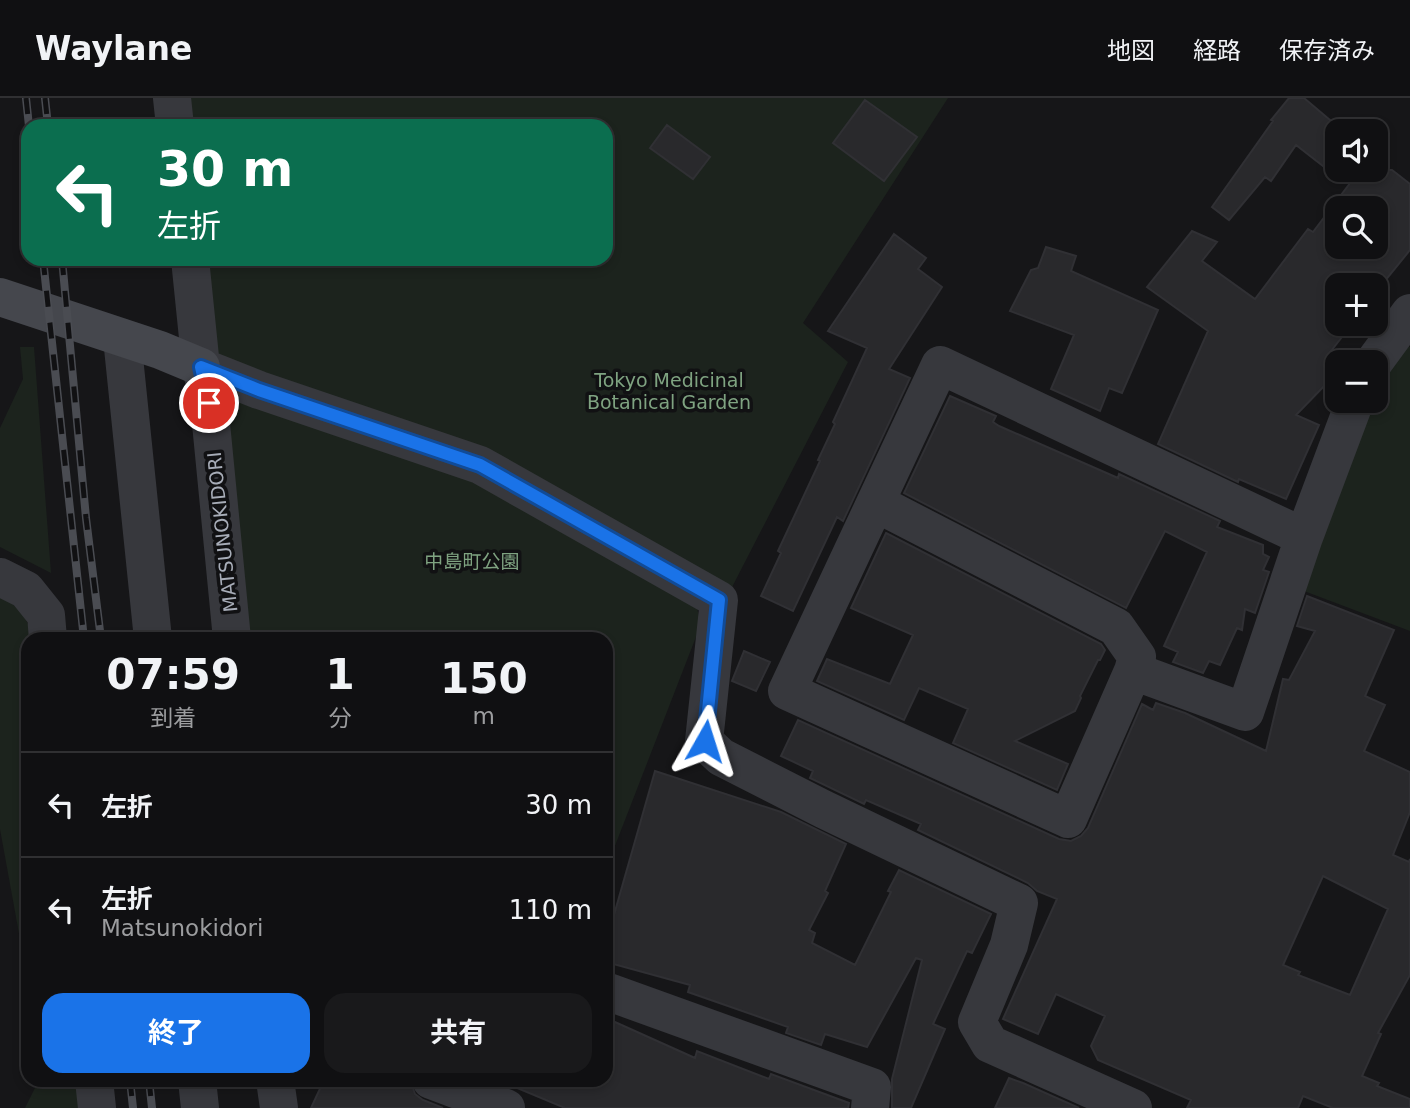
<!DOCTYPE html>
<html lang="ja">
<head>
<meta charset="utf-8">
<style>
	:root { --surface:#101012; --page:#19191b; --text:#f1f3f6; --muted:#9c9d9f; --line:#303032; --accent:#1a73e8 }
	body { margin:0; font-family:"DejaVu Sans","Noto Sans JP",sans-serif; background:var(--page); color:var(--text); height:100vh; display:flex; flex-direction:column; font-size:26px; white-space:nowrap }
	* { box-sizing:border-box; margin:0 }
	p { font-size:23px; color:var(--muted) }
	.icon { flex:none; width:38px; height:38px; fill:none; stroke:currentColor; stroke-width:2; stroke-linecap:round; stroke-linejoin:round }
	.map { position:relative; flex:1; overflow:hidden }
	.drawer { position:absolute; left:21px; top:534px; width:592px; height:455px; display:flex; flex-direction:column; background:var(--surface); border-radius:21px; box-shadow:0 4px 10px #0003,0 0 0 2px var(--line) }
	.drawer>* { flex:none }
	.guide { position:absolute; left:21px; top:21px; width:592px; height:147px; border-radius:21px; box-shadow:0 4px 10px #0003,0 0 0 2px var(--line); background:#0b6e4f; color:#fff; overflow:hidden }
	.tools { position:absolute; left:1325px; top:21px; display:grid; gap:14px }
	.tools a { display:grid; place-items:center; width:63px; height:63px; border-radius:14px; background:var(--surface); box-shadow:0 4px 10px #0003,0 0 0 2px var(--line); font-size:35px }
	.pin { position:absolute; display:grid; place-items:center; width:60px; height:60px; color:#fff; margin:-30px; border:4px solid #fff; border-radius:50%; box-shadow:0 2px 7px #0007 }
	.me { position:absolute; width:77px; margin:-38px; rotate:6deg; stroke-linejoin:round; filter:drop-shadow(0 0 5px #0008) }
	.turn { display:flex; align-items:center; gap:24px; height:147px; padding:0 21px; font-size:32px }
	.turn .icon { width:91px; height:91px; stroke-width:2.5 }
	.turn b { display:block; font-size:49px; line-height:60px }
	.eta { display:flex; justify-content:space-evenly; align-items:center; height:119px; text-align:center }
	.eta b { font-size:42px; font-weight:700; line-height:49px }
	.cta { display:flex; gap:14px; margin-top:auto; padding:14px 21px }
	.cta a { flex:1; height:80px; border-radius:21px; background:var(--accent); color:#fff; font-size:28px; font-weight:700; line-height:80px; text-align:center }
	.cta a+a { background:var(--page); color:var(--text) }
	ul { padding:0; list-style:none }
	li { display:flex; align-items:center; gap:21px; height:105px; padding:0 21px; border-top:2px solid var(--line) }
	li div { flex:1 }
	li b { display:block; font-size:26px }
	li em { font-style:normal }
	header { display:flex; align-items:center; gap:42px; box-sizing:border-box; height:98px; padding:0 35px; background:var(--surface); border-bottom:2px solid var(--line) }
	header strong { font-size:33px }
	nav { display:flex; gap:38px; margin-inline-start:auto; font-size:24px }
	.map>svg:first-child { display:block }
</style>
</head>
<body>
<header>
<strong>Waylane</strong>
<nav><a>地図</a><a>経路</a><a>保存済み</a></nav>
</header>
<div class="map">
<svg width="1410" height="1010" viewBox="0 0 1410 1010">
	<rect width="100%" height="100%" fill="#161618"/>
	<path fill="#1c231d" d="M190,0H948L803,225L848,264L729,495L209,264L201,161H606V28H192Z
		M1400,245L1410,249V533L1304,493L1367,303H1376V288Z
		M20,249H34L51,475L0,449V330L23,281Z
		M242,302L477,376L694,498L701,526L606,771V541H246L226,315Z
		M0,498C19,508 29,519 31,541H28V885L0,731Z
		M39,982H77L80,1010H25Z"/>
	<path fill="#29292c" stroke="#303034" stroke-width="2" fill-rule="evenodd" d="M1289,0H1304L1337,28V79L1296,47L1271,83L1265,79L1229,122L1212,109L1273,23L1271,22Z
		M865,2L917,39L884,83L833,45Z
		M667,27L710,59L693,81L650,50Z
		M1360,72H1392L1410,86V152L1376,194V187H1337V226H1352L1328,257L1336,262L1325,276L1332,280L1296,317L1319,327L1286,401L1239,381L1238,384L1158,346L1208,233L1147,189L1192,133L1217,144L1202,163L1255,201L1308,131L1313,134ZM1337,110H1376V149H1337Z
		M894,136L926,160L918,171L942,189L889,271L910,280L843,423L837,419L793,513L761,498L781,455L778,453L820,363L818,362L835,326L833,324L867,250L828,233Z
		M1046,149L1076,158L1071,173L1158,212L1122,295L1109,290L1100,313L1051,291L1074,237L1010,213L1031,172L1038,170Z
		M950,298L996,318L993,324L999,328L1118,380L1119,376L1220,423L1217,429L1263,447V456L1269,459L1263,472L1269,474L1255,515L1245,511L1242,532L1237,530L1220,567L1209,563L1203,575L1173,564L1178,554L1164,548L1207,454L1165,433L1126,510L904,395Z
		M886,435L1101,546L1105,552L1100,562H1098L1080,598L1081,600L1075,613L1015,643L1068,666L1057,692L953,645L968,611L919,590L904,622L817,583L827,561L890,586L913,537L851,510Z
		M1307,498L1394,532L1365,598L1385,607L1364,653L1410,674V714L1393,757L1409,764L1410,761V877L1378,935L1381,936L1362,978L1379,985L1377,988L1410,1001V1010H1333L1303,998L1298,1010H1187L1191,1002L1098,962L1091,948L1105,918L1056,896L1038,936L1003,921L1057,801L1037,793L1028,785L918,732L921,726L866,702L864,706L810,680L813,673L781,658L798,622L1059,741L1071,743L1081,738L1088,730L1142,606L1153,612L1156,605L1185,615L1266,653L1283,581L1289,582L1315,533L1297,528ZM1323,778L1388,811L1350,897L1298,877L1300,874L1283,867Z
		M744,553L770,564L756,593L732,583Z
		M655,673L781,714L846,746L825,793L828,795L809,832L815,835L812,845L855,867L891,794L888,793L899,772L991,816L972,855L967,853L933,926L945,931L911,1010H892V981L922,862L916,860L867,949L825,936L821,947L786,935L788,929L688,894L690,887L606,864V845Z
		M606,920L695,960L697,953L769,981L771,976L849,1005L848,1010H565L498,982H606Z
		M1009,980L1023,985L1079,1010H995Z
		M324,982H410L415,996L423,1002L443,1010H311Z"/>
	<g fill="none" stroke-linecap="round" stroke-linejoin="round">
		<path stroke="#37383d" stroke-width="38" d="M172,0L175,28
			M190,161L201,269L209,305L232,541
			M122,240L153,541
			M1374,264L1410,215
			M201,269L259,292L480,367L719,502L704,643L721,659L823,711L1019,805L1009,847L977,924L990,946L1133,1010
			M876,405L1116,529L1137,559L1133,573L1068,721L787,593L940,267L1304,439
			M0,479L26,492L46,517L48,541
			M1133,573L1245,614L1304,439L1355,303
			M606,893L872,989L870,1010
			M94,982L97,1010
			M197,982L200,1010
			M275,982L279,1010
			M431,982L506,1010"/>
		<path stroke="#45474d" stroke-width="38" d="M0,199L160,252L201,269"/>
		<g stroke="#4a4c52" stroke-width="8">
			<path id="rail" d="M26,0L29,28
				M45,0L48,28
				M43,161L84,541
				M62,161L86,420L101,541
				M130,982L133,1010
				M149,982L152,1010"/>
		</g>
		<use href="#rail" stroke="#111113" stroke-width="5" stroke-dasharray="16" stroke-linecap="butt"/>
	</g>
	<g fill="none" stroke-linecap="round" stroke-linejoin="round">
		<g stroke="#114b97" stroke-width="18">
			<path id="route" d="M209,305L201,269L259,292L480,367L719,502L705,643"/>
		</g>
		<use href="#route" stroke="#1a73e8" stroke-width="12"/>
	</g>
	<g text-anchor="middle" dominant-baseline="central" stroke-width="7" stroke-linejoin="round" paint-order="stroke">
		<g font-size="19" fill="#7fa381" stroke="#111113">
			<text x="669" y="282">Tokyo Medicinal<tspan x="669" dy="22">Botanical Garden</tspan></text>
			<text x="472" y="463">中島町公園</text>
		</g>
		<g font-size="19" fill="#a8adb8" stroke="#111113">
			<text transform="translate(222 434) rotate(-96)">MATSUNOKIDORI</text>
		</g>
	</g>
</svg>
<div class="tools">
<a><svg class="icon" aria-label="sound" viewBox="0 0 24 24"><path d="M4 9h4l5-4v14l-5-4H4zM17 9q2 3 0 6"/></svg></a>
<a><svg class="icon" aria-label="search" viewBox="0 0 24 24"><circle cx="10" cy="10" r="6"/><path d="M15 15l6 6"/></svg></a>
<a>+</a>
<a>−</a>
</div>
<div class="pin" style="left:209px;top:305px;background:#d93025"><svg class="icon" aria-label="arrive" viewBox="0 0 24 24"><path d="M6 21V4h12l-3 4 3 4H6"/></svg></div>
<svg class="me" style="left:705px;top:643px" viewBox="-20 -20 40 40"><path d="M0-17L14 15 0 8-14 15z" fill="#1a73e8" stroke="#fff" stroke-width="4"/></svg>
<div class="guide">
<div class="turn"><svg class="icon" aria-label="left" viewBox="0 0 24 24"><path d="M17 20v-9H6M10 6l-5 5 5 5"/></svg><div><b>30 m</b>左折</div></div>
</div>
<section class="drawer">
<div class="eta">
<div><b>07:59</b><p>到着</p></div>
<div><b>1</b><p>分</p></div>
<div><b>150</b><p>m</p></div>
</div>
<ul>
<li><svg class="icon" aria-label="left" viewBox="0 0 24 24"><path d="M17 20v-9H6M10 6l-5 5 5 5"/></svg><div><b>左折</b></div><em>30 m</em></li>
<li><svg class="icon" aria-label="left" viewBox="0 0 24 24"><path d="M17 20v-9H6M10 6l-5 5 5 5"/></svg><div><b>左折</b><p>Matsunokidori</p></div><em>110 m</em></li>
</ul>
<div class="cta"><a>終了</a><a>共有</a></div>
</section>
</div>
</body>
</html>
